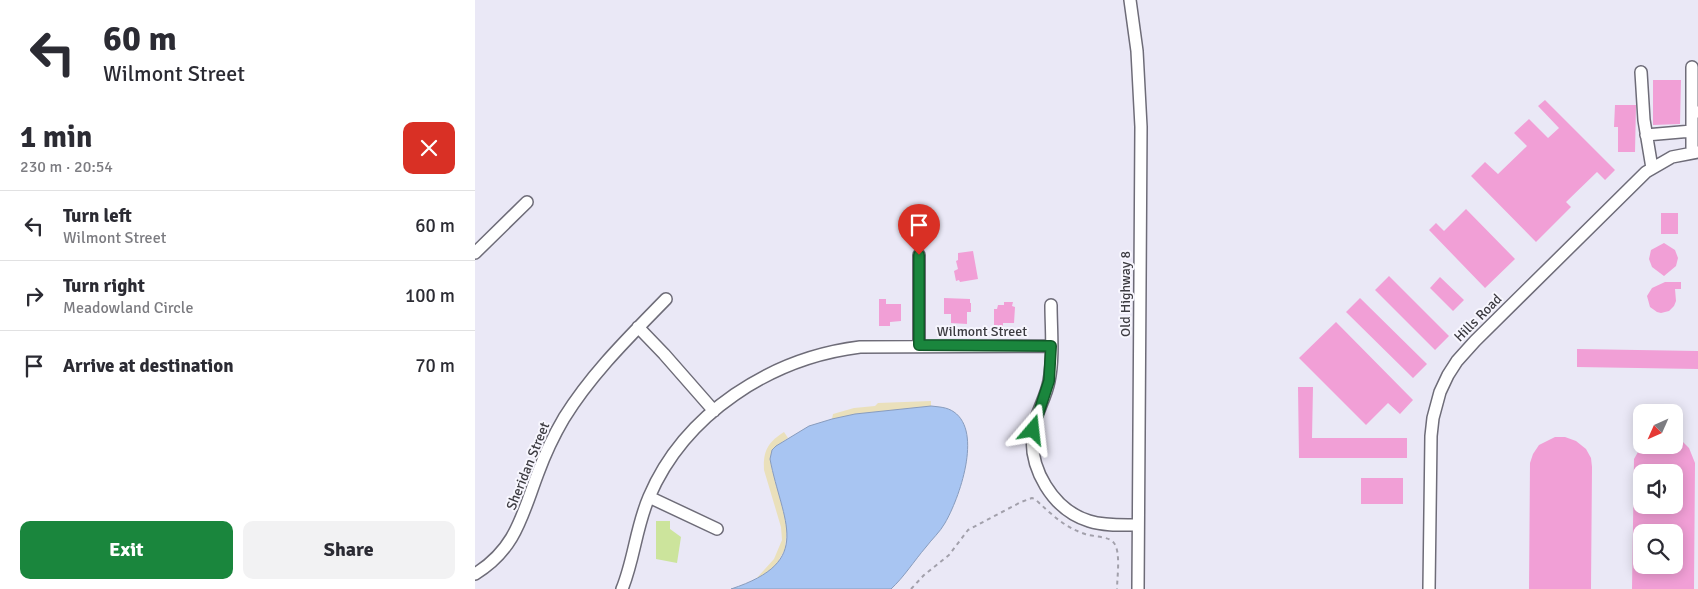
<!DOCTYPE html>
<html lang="en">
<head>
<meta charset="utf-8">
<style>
	:root { --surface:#fff; --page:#f2f2f3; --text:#2b2b33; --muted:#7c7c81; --line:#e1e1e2; --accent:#1a863d }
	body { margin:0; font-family:Signika,sans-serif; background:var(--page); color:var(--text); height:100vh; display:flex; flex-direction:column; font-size:19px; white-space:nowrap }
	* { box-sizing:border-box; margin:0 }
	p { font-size:16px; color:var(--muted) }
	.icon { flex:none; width:28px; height:28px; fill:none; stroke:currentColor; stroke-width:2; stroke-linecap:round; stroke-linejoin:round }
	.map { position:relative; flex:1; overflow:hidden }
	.details { display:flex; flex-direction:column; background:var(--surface); width:475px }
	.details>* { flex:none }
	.banner { background:#fff; color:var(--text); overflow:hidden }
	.needle { width:32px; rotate:225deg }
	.buttons { position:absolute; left:1158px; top:404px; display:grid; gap:10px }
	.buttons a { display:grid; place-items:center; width:50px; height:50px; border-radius:10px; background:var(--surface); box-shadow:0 2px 12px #0003; font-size:25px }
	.pin { position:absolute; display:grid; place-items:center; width:42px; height:42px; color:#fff; margin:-51px -21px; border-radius:50% 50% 50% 0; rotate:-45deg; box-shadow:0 0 5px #0007 }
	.pin .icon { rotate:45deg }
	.me { position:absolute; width:55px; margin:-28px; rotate:17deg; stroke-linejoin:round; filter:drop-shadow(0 0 4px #0008) }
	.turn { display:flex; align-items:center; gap:18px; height:105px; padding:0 20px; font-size:22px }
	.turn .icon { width:65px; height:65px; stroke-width:2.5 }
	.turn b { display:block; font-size:35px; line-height:42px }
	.round { display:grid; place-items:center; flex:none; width:52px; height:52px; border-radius:10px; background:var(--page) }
	.overview { display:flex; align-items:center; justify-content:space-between; height:85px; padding:0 20px }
	h1 { font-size:30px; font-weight:700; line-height:38px }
	.primary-button { display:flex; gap:10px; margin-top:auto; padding:10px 20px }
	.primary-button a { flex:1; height:58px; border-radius:10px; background:var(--accent); color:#fff; font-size:20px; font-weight:700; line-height:58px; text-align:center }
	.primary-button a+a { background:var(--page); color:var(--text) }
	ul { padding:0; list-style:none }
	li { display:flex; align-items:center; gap:15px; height:70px; padding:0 20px; border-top:1px solid var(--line) }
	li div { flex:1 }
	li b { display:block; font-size:19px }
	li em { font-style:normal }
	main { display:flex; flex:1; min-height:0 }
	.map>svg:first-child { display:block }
</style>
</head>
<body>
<main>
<section class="details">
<div class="banner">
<div class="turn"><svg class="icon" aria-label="left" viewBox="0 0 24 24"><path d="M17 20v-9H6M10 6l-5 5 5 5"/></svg><div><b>60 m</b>Wilmont Street</div></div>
</div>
<div class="overview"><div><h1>1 min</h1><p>230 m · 20:54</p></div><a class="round" style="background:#d93025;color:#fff"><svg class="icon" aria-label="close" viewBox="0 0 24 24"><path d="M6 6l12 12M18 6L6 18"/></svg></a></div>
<ul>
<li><svg class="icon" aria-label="left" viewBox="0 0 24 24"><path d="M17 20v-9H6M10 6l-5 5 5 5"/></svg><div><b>Turn left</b><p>Wilmont Street</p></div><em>60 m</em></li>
<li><svg class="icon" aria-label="right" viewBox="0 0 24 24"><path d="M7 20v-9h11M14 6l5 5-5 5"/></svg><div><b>Turn right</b><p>Meadowland Circle</p></div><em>100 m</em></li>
<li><svg class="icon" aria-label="arrive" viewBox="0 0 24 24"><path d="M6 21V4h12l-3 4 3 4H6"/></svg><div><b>Arrive at destination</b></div><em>70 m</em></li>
</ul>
<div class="primary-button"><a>Exit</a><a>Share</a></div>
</section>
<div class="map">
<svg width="1223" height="589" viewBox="0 0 1223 589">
	<rect width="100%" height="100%" fill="#eae8f6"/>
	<path fill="#cce49c" d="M181,521H195V529L206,537L202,563L181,559Z"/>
	<path fill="#eae0bb" d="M456,401V406L380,414L357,419L358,414L379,408L400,406L403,403Z
		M309,432L313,438L307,442L296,466L312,525L310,549L300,567L280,580L299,559L307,540L306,527L289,470C288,451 293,442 309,432Z"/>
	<path fill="#a8c5f2" stroke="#889cbd" d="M456,406C464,407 472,407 479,412C508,432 484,499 470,523C465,532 457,539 451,547C439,561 429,577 416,589H256C341,561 307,522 295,459L297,450L301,446L334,426L357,419L380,414Z"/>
	<path fill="#f19fd6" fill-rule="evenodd" d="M1178,80H1206L1205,124L1178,125Z
		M1070,100L1140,170L1130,180L1122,172L1091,202L1096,207L1061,242L996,176L1010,162L1023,174L1052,146L1039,133L1054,119L1073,138L1084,128L1063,106Z
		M1140,105H1161L1160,152H1143V127H1139Z
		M991,209L1040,259L1010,288L954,230L961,223L969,231Z
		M1186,213H1203V234H1186Z
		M1189,243L1200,250L1203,258L1201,266L1189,276L1177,267L1174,259L1176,250Z
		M498,251L503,279L485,282L484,280L481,281L479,271L483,269L481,261L483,260V253Z
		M914,276L974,336L960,350L900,290Z
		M965,277L989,300L978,311L955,288Z
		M1190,282H1206V289H1200L1201,301L1199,306L1194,311L1186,313L1182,312L1175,307L1172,296L1177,288Z
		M469,298L495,299V303H496V312H492V324L476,323V314H469Z
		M885,298L952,364L938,378L871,312Z
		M404,299H411V304H426V321L415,322V326H404Z
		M529,302H538L537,306L540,307L539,323H528V326L519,325V309H522L523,305H529Z
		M861,322L938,400L925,414L913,403L891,425L824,358Z
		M1102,349L1223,351V369L1102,367Z
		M823,387H838L837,438H932V458H824Z
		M1080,437H1090L1101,441L1111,449L1116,458L1117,467L1116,589H1054L1055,463L1058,454L1064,445Z
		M1199,437L1208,442L1214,448L1220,463L1219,589H1157L1159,459L1167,445H1199ZM1166,472H1199V505H1166ZM1166,532H1199V565H1166Z
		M886,478H928V504H886Z"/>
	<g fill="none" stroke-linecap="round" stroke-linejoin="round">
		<g stroke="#6e6c78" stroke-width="14">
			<path id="minor" d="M655,0L662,51L666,127L663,589
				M1166,72L1169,120L1177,168
				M1217,112V67
				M1171,135L1217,131
				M1217,152V112H1223
				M0,253L52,202
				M444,255V345
				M576,305C576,329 579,357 574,381C571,398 560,414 558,431C553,468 578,510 614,521C630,526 647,525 663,525
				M163,327L189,354L239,411
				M174,497L242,529
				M0,574C41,549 47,515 63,473C70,454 79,435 89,418C117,373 154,337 191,299
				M147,589C159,560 161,527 174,497C210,413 296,358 385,347L576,346
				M954,589L956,436L958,418L965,392L973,375L982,361L1000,341L1171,172L1197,157L1223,152"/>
		</g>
		<path stroke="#a2a0ab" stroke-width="2" stroke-dasharray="4 4" stroke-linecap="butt" d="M436,589L449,575L474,555L493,530L546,502L557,498L560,499C576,514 589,527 610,534C619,537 634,536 639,543C646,552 642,578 642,589"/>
		<use href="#minor" stroke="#fff" stroke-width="11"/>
	</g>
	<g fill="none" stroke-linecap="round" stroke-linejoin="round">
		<g stroke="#115728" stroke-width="12">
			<path id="route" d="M444,255V345L576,346L574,381L558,430"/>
		</g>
		<use href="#route" stroke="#1a863d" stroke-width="9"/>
	</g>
	<g text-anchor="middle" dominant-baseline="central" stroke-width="4" stroke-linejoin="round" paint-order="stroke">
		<g font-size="14" fill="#3c3b41" stroke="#f7f6fe">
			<text transform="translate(650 294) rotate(-90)">Old Highway 8</text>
			<text transform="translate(1003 318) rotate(-45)">Hills Road</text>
			<text x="507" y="331">Wilmont Street</text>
			<text transform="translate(53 466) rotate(-68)">Sheridan Street</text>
		</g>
	</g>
</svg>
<div class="buttons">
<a><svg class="needle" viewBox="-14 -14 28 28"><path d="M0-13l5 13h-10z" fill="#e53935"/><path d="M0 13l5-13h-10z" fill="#7c7c81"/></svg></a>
<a><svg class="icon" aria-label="sound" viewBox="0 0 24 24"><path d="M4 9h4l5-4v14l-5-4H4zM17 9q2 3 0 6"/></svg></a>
<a><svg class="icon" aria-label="search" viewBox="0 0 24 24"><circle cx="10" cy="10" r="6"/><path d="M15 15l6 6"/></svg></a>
</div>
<div class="pin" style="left:444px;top:255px;background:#d93025"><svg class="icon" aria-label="arrive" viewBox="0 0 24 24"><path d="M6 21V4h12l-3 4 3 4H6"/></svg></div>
<svg class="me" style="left:558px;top:430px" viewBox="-20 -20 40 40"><path d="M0-17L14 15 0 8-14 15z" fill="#1a863d" stroke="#fff" stroke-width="4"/></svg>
</div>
</main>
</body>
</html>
